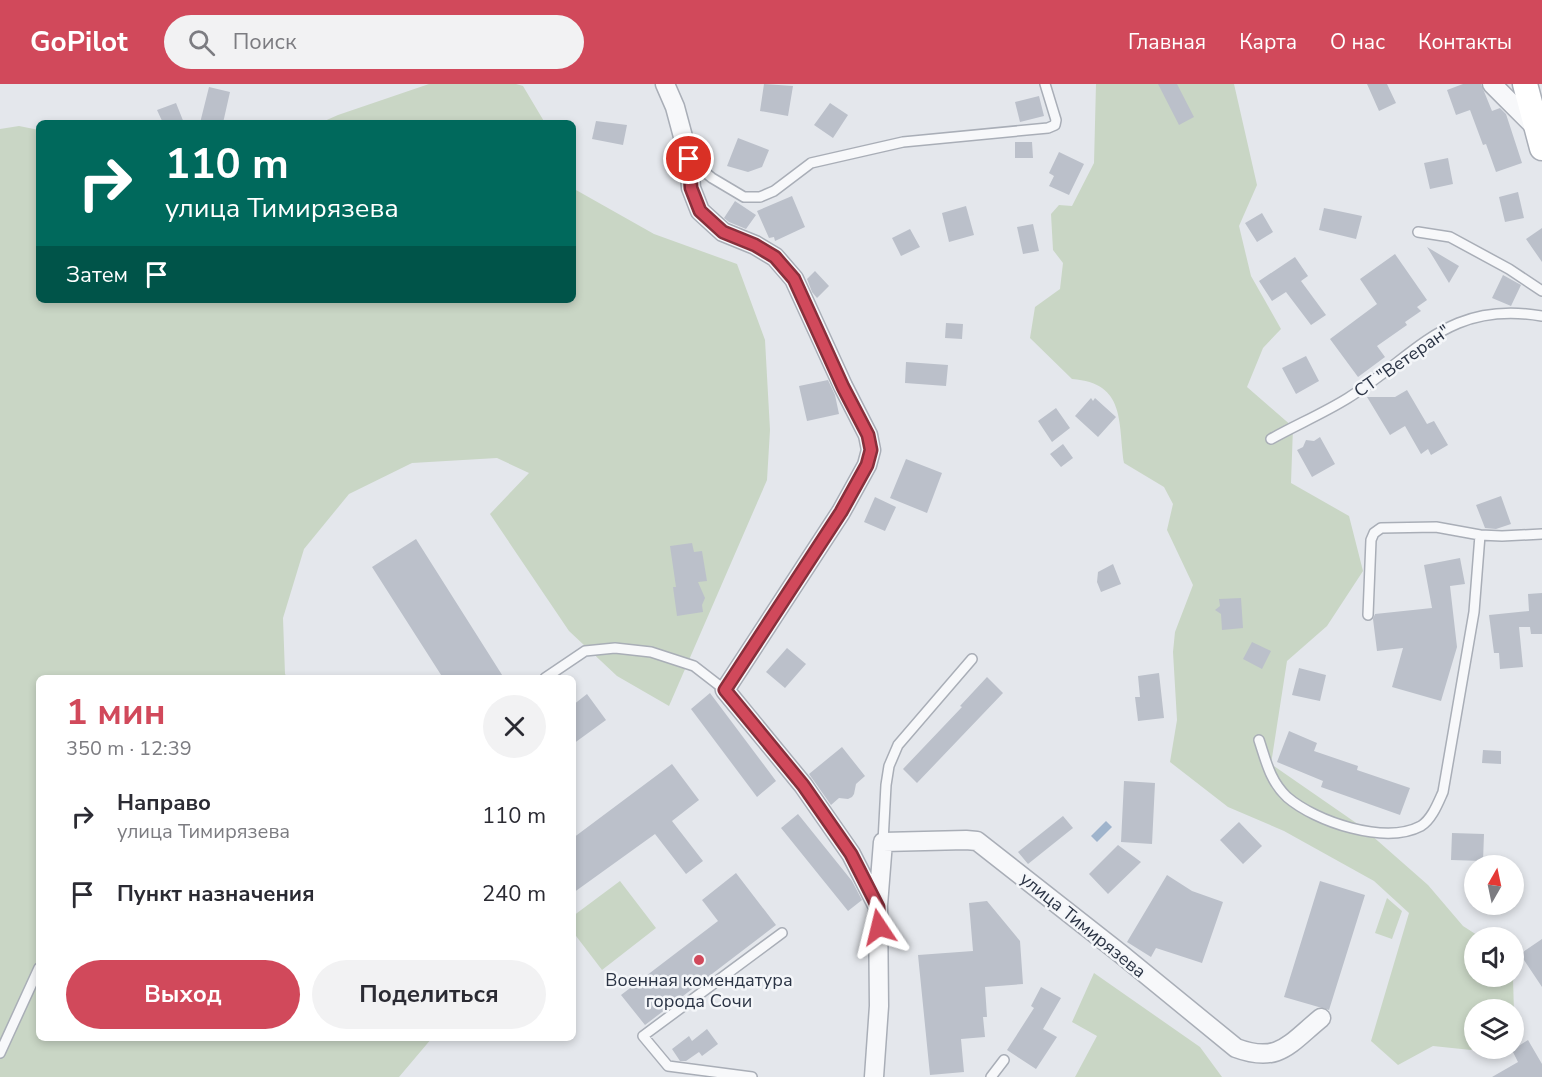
<!DOCTYPE html>
<html lang="ru">
<head>
<meta charset="utf-8">
<style>
	:root { --surface:#fff; --page:#f2f2f3; --text:#2b2b33; --muted:#7c7c81; --accent:#d1495b }
	body { margin:0; font-family:"Nunito Sans",sans-serif; background:var(--page); color:var(--text); height:100vh; display:flex; flex-direction:column; font-size:22px; white-space:nowrap }
	* { box-sizing:border-box; margin:0 }
	p { font-size:20px; color:var(--muted) }
	.icon { flex:none; width:33px; height:33px; fill:none; stroke:currentColor; stroke-width:2; stroke-linecap:round; stroke-linejoin:round }
	.map { position:relative; flex:1; overflow:hidden }
	.details { position:absolute; left:36px; top:591px; width:540px; height:366px; display:flex; flex-direction:column; background:var(--surface); border-radius:9px; box-shadow:0 3px 9px #0003 }
	.details>* { flex:none }
	.banner { position:absolute; left:36px; top:36px; width:540px; height:183px; border-radius:9px; box-shadow:0 3px 9px #0003; background:#00695c; color:#fff; overflow:hidden }
	.needle { width:39px; rotate:9deg }
	.tools { position:absolute; left:1464px; top:771px; display:grid; gap:12px }
	.tools a { display:grid; place-items:center; width:60px; height:60px; border-radius:50%; background:var(--surface); box-shadow:0 3px 9px #0003; font-size:30px }
	.pin { position:absolute; display:grid; place-items:center; width:51px; height:51px; color:#fff; margin:-26px; border:3px solid #fff; border-radius:50%; box-shadow:0 2px 6px #0007 }
	.me { position:absolute; width:66px; margin:-33px; rotate:350deg; stroke-linejoin:round; filter:drop-shadow(0 0 4px #0008) }
	.turn { display:flex; align-items:center; gap:21px; height:126px; padding:0 30px; font-size:27px }
	.turn .icon { width:78px; height:78px; stroke-width:2.5 }
	.turn b { display:block; font-size:42px; line-height:51px }
	.then { display:flex; align-items:center; height:57px; padding:0 30px; background:#0003; gap:12px; font-size:22px }
	.round { display:grid; place-items:center; flex:none; width:63px; height:63px; border-radius:32px; background:var(--page) }
	.headline { display:flex; align-items:center; justify-content:space-between; height:102px; padding:0 30px }
	h1 { font-size:36px; font-weight:700; line-height:45px; color:var(--accent) }
	.primary-button { display:flex; gap:12px; margin-top:auto; padding:12px 30px }
	.primary-button a { flex:1; height:69px; border-radius:36px; background:var(--accent); color:#fff; font-size:24px; font-weight:700; line-height:69px; text-align:center }
	.primary-button a+a { background:var(--page); color:var(--text) }
	ul { padding:0; list-style:none }
	li { display:flex; align-items:center; gap:18px; height:78px; padding:0 30px }
	li div { flex:1 }
	li b { display:block; font-size:22px }
	li em { font-style:normal }
	header { display:flex; align-items:center; gap:36px; box-sizing:border-box; height:84px; padding:0 30px; background:var(--accent); color:#fff }
	header strong { font-size:28px }
	nav { display:flex; gap:33px; margin-inline-start:auto; font-size:21px }
	.search { width:420px; height:54px; background:var(--page); display:flex; align-items:center; gap:15px; box-sizing:border-box; padding:0 21px; border-radius:33px; color:var(--muted); font-size:22px }
	.map>svg:first-child { display:block }
</style>
</head>
<body>
<header>
<strong>GoPilot</strong>
<div class="search"><svg class="icon" aria-label="search" viewBox="0 0 24 24"><circle cx="10" cy="10" r="6"/><path d="M15 15l6 6"/></svg>Поиск</div>
<nav><a>Главная</a><a>Карта</a><a>О нас</a><a>Контакты</a></nav>
</header>
<div class="map">
<svg width="1542" height="993" viewBox="0 0 1542 993">
	<rect width="100%" height="100%" fill="#e4e7ec"/>
	<path fill="#c9d6c5" d="M429,0H516L523,2L545,39H320L338,31Z
		M1096,0H1234L1257,101L1239,142L1251,192L1281,245L1263,264L1247,303L1293,343L1291,399L1349,432L1363,487L1327,542L1287,577L1271,680L1362,743L1428,801L1463,842L1480,853L1474,854V892L1513,893L1514,930V926H1474V963L1471,966L1433,962L1398,981L1371,957L1409,829L1374,797L1284,747L1228,723L1170,678L1177,636L1173,568L1175,548L1193,501L1167,446L1173,420L1164,403L1124,379C1118,338 1126,299 1072,295L1030,254L1035,223L1060,205L1063,179L1053,166L1051,130L1059,121L1072,122L1094,79Z
		M19,42L39,46V216H573V100L576,106L654,150L737,180L765,256L770,346L767,396L669,622L617,592L569,547L490,430L529,389L497,374L412,379L349,410L304,465L283,534L285,590L288,594H39V954H432L399,993H0V45Z
		M620,797L656,844L602,886L573,848V832Z
		M1387,814L1402,827L1392,855L1375,849Z
		M1094,889L1200,963L1222,993H1075L1097,952L1072,938Z"/>
	<path fill="#9fb4cc" d="M1106,737L1112,743L1097,758L1091,752Z"/>
	<path fill="#bbc0ca" d="M764,0L793,2L788,32L760,27Z
		M1158,0H1177L1194,33L1179,41Z
		M1367,0H1387L1396,19L1379,27Z
		M1463,0H1481L1492,27L1500,24L1506,30L1522,79L1496,88L1486,60L1483,61L1470,26L1456,31L1447,6Z
		M209,3L230,8L223,39H200Z
		M1039,12L1044,32L1020,38L1015,18Z
		M176,19L184,39H163L157,26Z
		M830,19L848,31L833,54L814,41Z
		M596,37L627,41L623,61L592,55Z
		M738,54L769,66L762,83L748,88L727,82Z
		M1015,58H1032L1033,74H1015Z
		M1059,68L1084,80L1069,111L1049,102L1054,92L1049,89Z
		M1448,74L1453,100L1430,105L1424,79Z
		M1518,108L1524,134L1505,138L1499,113Z
		M792,112L805,143L775,157L774,153L769,154L757,127Z
		M735,117L756,131L746,145L729,138L724,134Z
		M966,122L974,151L949,158L942,129Z
		M1324,124L1362,132L1356,155L1319,146Z
		M1262,129L1273,148L1257,158L1245,139Z
		M1033,140L1039,167L1023,170L1017,143Z
		M1542,144V178L1526,155Z
		M910,145L920,163L901,172L892,154Z
		M1427,163L1459,182L1449,199Z
		M1395,170L1427,216L1417,223L1421,227L1405,238L1407,241L1377,262L1385,273L1358,293L1330,255L1377,220L1360,195Z
		M1295,173L1308,192L1301,197L1326,231L1311,241L1286,208L1272,217L1259,197Z
		M815,187L829,202L817,214L812,208L807,195Z
		M1503,191L1521,201L1511,222L1492,214Z
		M946,239L963,240L962,255L945,254Z
		M1306,272L1319,297L1296,310L1282,284Z
		M906,278L948,281L946,302L905,299Z
		M828,296L835,311L839,330L807,337L799,302Z
		M1407,306L1427,340L1434,337L1448,361L1431,371L1428,365L1421,370L1405,342L1390,351L1367,313H1395Z
		M1091,314L1093,317L1095,314L1116,333L1098,353L1075,332Z
		M1056,324L1070,344L1052,358L1038,337Z
		M1320,353L1335,380L1312,393L1297,366L1303,363L1306,356L1314,357Z
		M1063,360L1073,374L1061,383L1050,370Z
		M906,375L942,389L927,429L890,414Z
		M1501,412L1511,440L1496,445L1485,444L1476,421Z
		M875,413L896,423L885,447L864,438Z
		M416,455L504,594H443L372,483Z
		M692,459L694,468L702,467L707,497L698,498L705,514L702,521L703,528L677,532L673,503H676L670,462Z
		M1460,474L1465,500L1450,502L1457,563L1441,617L1392,603L1403,564L1377,567L1373,535L1375,530L1432,524L1424,481Z
		M1113,480L1121,500L1101,508L1097,498L1098,488Z
		M1542,509V550H1531L1530,543H1519L1523,583L1500,585L1499,569H1494L1489,531L1529,527L1528,510Z
		M1241,514L1243,544L1222,546L1221,530L1215,526L1220,522L1219,515Z
		M1252,558L1271,567L1262,585L1243,575Z
		M787,564L806,580L785,604L766,588Z
		M1299,584L1326,591L1320,617L1292,611Z
		M1159,589L1164,634L1138,637L1135,613H1140L1138,592Z
		M987,593L1003,609L917,699L903,685L962,623L960,622Z
		M710,609L776,697L757,713L691,625Z
		M587,610L606,636L573,660V621Z
		M1289,647L1317,659L1314,667L1358,682L1357,686L1410,704L1400,731L1321,703L1323,697L1277,678Z
		M842,663L865,692L856,700L854,710L852,713L848,715L839,714L831,721L809,690Z
		M1483,666L1501,667V680L1482,679Z
		M672,680L699,716L672,737L703,777L686,790L655,750L573,809V754Z
		M1124,697L1155,699L1152,760L1121,758Z
		M798,730L852,797L862,816L848,827L781,744Z
		M1063,732L1073,744L1028,780L1018,768Z
		M1239,738L1262,762L1243,780L1220,756Z
		M1452,749L1484,750L1483,777L1451,776Z
		M1118,761L1141,778L1108,810L1089,790Z
		M736,789L776,841L645,941L621,911L718,837L702,816Z
		M1167,791L1192,807L1223,818L1202,879L1156,864L1151,873L1127,858Z
		M1320,797L1365,811L1329,926L1284,913Z
		M987,817L1020,857L1023,900L985,903L987,933H983L985,953L961,955L964,988L930,991L918,871L973,867L969,819Z
		M1542,855V903L1520,870Z
		M1041,903L1061,914L1043,945L1057,953L1036,985L1007,966L1034,924L1031,922Z
		M707,945L718,960L702,972L699,968L686,977H680L672,965L689,952L692,957Z
		M1528,956L1542,980V993H1492L1518,978L1512,966Z"/>
	<g fill="none" stroke-linecap="round" stroke-linejoin="round">
		<g stroke="#a9aeb7" stroke-width="12">
			<path id="lane" d="M691,77L712,94L744,113H760L774,107L811,79L903,58L1048,44L1055,41L1056,36L1045,0
				M1418,148L1450,153L1509,185L1542,207
				M1271,355C1296,341 1324,329 1348,314C1418,270 1448,216 1542,232
				M1368,531L1371,456L1374,449L1381,444L1436,443L1480,451
				M545,594L585,567L615,564L651,568L694,582L725,606
				M1259,656C1266,677 1270,697 1287,713C1316,738 1385,761 1421,742C1432,735 1438,719 1443,708L1474,528L1480,451L1502,452L1542,450
				M883,758L886,701L889,682L898,661L972,575
				M0,969L39,884
				M752,993L668,982L643,952L782,849
				M991,993L1004,976"/>
		</g>
		<g stroke="#a9aeb7" stroke-width="21">
			<path id="street" d="M665,0L675,23L689,75L691,104L700,127L723,148L755,161L775,173L794,195L843,302L868,351L871,366L867,381L841,428L725,606L803,701L851,770L878,823L879,922L874,993
				M1492,0L1535,43
				M878,821L883,758L966,756L977,757L1121,870L1236,964C1279,980 1289,960 1321,934"/>
		</g>
		<g stroke="#a9aeb7" stroke-width="27">
			<path id="secondary" d="M1525,0L1542,64"/>
		</g>
		<use href="#lane" stroke="#f7f8fa" stroke-width="9"/>
		<use href="#street" stroke="#f7f8fa" stroke-width="18"/>
		<use href="#secondary" stroke="#fff" stroke-width="24"/>
	</g>
	<g fill="none" stroke-linecap="round" stroke-linejoin="round">
		<g stroke="#882f3b" stroke-width="15">
			<path id="route" d="M689,75L691,104L700,127L723,148L755,161L775,173L794,195L843,303L868,351L871,366L867,381L841,428L725,606L803,701L851,770L878,823L879,843"/>
		</g>
		<use href="#route" stroke="#d1495b" stroke-width="10"/>
	</g>
	<circle fill="#d1495b" stroke="#f4f6f9" stroke-width="2" cx="699" cy="876" r="6"/>
	<g text-anchor="middle" dominant-baseline="central" stroke-width="5" stroke-linejoin="round" paint-order="stroke">
		<g font-size="18" fill="#2b3445" stroke="#f4f6f9">
			<text transform="translate(1402 277) rotate(-35)">СТ "Ветеран"</text>
			<text transform="translate(1083 841) rotate(39)">улица Тимирязева</text>
		</g>
		<g font-size="18" fill="#2b3445" stroke="#f4f6f9">
			<text x="699" y="896">Военная комендатура<tspan x="699" dy="21">города Сочи</tspan></text>
		</g>
	</g>
</svg>
<div class="tools">
<a><svg class="needle" viewBox="-14 -14 28 28"><path d="M0-13l5 13h-10z" fill="#e53935"/><path d="M0 13l5-13h-10z" fill="#7c7c81"/></svg></a>
<a><svg class="icon" aria-label="sound" viewBox="0 0 24 24"><path d="M4 9h4l5-4v14l-5-4H4zM17 9q2 3 0 6"/></svg></a>
<a><svg class="icon" aria-label="layers" viewBox="0 0 24 24"><path d="M12 4l9 5-9 5-9-5zM3 14l9 5 9-5"/></svg></a>
</div>
<div class="pin" style="left:689px;top:75px;background:#d93025"><svg class="icon" aria-label="arrive" viewBox="0 0 24 24"><path d="M6 21V4h12l-3 4 3 4H6"/></svg></div>
<svg class="me" style="left:879px;top:843px" viewBox="-20 -20 40 40"><path d="M0-17L14 15 0 8-14 15z" fill="#d1495b" stroke="#fff" stroke-width="4"/></svg>
<div class="banner">
<div class="turn"><svg class="icon" aria-label="right" viewBox="0 0 24 24"><path d="M7 20v-9h11M14 6l5 5-5 5"/></svg><div><b>110 m</b>улица Тимирязева</div></div>
<div class="then">Затем<svg class="icon" aria-label="arrive" viewBox="0 0 24 24"><path d="M6 21V4h12l-3 4 3 4H6"/></svg></div>
</div>
<section class="details">
<div class="headline"><div><h1>1 мин</h1><p>350 m · 12:39</p></div><a class="round"><svg class="icon" aria-label="close" viewBox="0 0 24 24"><path d="M6 6l12 12M18 6L6 18"/></svg></a></div>
<ul>
<li><svg class="icon" aria-label="right" viewBox="0 0 24 24"><path d="M7 20v-9h11M14 6l5 5-5 5"/></svg><div><b>Направо</b><p>улица Тимирязева</p></div><em>110 m</em></li>
<li><svg class="icon" aria-label="arrive" viewBox="0 0 24 24"><path d="M6 21V4h12l-3 4 3 4H6"/></svg><div><b>Пункт назначения</b></div><em>240 m</em></li>
</ul>
<div class="primary-button"><a>Выход</a><a>Поделиться</a></div>
</section>
</div>
</body>
</html>
